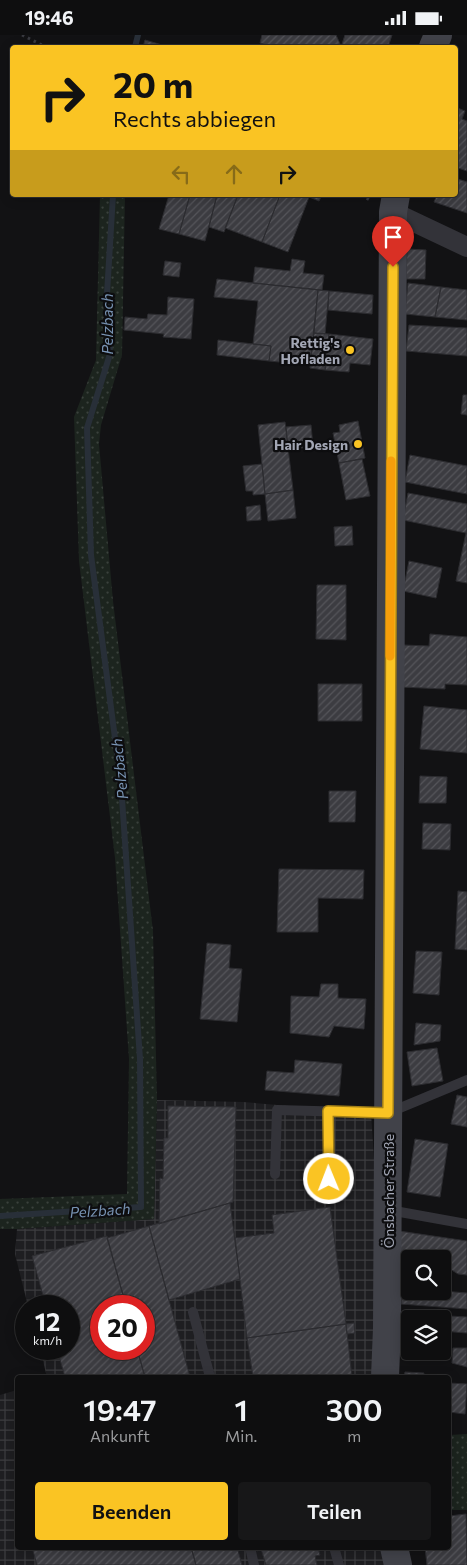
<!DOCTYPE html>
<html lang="de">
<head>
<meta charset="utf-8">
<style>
	:root { --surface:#0e0e0f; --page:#171718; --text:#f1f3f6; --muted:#9b9c9e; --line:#2e2e2f; --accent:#fac423 }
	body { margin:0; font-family:Commissioner,sans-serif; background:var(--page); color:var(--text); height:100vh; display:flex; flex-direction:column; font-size:19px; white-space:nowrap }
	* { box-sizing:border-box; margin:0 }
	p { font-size:16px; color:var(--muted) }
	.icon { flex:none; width:28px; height:28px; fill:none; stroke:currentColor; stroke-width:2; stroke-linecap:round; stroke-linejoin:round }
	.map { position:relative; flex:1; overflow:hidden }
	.sheet { position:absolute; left:15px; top:1340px; width:436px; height:175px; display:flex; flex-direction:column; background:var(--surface); border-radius:5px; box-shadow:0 2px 12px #0003,0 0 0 1px var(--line) }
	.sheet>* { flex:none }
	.guide { position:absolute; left:10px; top:10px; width:448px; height:152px; border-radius:5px; box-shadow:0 2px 12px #0003,0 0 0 1px var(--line); background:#fac423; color:#111; overflow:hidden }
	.buttons { position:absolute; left:401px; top:1215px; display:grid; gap:10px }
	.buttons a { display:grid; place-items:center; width:50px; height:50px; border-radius:5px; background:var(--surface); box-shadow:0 2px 12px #0003,0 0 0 1px var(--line); font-size:25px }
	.speed { position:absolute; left:15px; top:1260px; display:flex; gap:10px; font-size:25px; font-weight:700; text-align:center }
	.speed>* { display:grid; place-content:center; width:65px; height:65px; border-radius:50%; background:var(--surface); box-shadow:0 2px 12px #0003,0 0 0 1px var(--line); line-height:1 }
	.speed small { font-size:12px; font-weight:400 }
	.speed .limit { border:8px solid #d22; background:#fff; color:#111 }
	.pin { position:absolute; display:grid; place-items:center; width:42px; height:42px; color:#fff; margin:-51px -21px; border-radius:50% 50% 50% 0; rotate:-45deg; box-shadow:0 0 5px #0007 }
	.pin .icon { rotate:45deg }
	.me { position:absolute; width:55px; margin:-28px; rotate:359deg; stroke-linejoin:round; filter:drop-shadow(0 0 4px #0008) }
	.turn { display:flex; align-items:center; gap:18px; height:105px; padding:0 20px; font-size:22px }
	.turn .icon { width:65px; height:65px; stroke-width:2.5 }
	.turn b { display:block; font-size:35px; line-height:42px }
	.lanes { display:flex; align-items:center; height:48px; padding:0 20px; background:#0003; justify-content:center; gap:25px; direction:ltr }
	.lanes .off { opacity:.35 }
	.eta { display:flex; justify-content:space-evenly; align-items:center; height:85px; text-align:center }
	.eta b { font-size:30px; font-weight:600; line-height:35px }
	.primary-button { display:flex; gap:10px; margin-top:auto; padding:10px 20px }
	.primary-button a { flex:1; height:58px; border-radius:5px; background:var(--accent); color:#111; font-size:20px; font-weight:600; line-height:58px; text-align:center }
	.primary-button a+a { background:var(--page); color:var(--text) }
	.status { display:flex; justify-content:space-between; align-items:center; height:35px; padding:0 25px; background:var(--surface); direction:ltr }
	.status svg { height:14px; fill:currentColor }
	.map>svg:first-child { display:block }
</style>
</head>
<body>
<div class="status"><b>19:46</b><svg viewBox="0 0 49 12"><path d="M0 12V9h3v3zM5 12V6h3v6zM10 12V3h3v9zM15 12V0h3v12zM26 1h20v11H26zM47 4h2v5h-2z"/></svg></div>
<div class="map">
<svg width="467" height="1530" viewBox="0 0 467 1530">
	<defs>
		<pattern id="industrial-grid" width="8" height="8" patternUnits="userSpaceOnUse" patternTransform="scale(1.25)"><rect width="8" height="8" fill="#1e1e21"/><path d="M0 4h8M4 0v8" fill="none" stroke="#3c3c3f"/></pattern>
		<pattern id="grass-dots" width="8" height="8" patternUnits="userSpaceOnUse" patternTransform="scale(1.25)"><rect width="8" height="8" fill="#1c241e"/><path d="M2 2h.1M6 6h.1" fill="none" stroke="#3a413c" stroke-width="1.8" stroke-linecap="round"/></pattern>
		<pattern id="building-hatch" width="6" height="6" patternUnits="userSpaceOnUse" patternTransform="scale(1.25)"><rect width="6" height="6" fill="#3c3c41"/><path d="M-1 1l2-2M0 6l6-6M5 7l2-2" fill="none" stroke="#55555a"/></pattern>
	</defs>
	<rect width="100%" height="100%" fill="#121214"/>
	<path fill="url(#industrial-grid)" fill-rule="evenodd" d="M157,1065L243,1067L371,1078L377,1170L394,1342H47L40,1314H69V1271H28L15,1219L17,1194L154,1184ZM101,1271H144V1314H101Z
		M17,1355L18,1512H408L411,1530H0V1360Z"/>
	<path fill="url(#grass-dots)" d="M100,160H125L122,320L101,390L99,409L113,566L153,896L157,1065L154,1184L17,1194H0V1164L127,1159L129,1024L115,823L79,526L74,382L96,325Z
		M467,1399V1475H449V1400Z"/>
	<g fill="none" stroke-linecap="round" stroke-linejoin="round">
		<path stroke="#282f38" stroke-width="6" d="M135,12L138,0
			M0,1181L141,1172L140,1024L121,749L91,520L87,393L110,319L107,259L113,160"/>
	</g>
	<path fill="url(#building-hatch)" stroke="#2c2c30" d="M262,0H336L341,11L273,12L260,8Z
		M345,0H392L388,12H355L342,9Z
		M145,5L169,12H143Z
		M455,72L465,76L462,84L467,86V136L455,132Z
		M455,143L467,147V178L434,167L437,160H455Z
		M169,160H190L179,199L159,194Z
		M190,160H217L205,206L179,199Z
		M217,160H238L224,197L209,192Z
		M238,160H280L262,207L225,193Z
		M280,160H322L319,166L309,162L288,217L262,207Z
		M407,214L426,215L425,244H406Z
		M292,224L305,226L303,238L324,240L322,255L253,248L255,232L290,236Z
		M165,226L181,228L179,242L163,240Z
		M217,244L318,255L310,330L269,326L271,311L253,309L258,266L214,262Z
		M408,248L441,252L435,282L405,279Z
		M441,252L467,255V285L435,282Z
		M318,255L329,256L325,299L314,298Z
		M329,256L373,260L372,279L328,275Z
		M168,262L194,264L191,304L163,302L164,299L124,295L125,282L147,284L148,279L167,280Z
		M409,290L467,293V321L406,316Z
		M314,298L329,299L325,335L310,333Z
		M329,299L373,304L370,330L350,328L349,337L325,335Z
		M218,305L271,311L269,326L217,320Z
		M463,360H467V380L461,379Z
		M358,386L365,423L339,428L333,398L340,397L339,390Z
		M285,387L293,455L265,459L258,390Z
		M311,390L313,412L288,414L286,392Z
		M410,420L467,431V459L405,447Z
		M362,424L370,461L346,465L339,428Z
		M262,429L265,459L253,460V456H246L243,431Z
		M293,455L296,483L268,486L265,459Z
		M408,458L467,469V548L456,546L466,498L403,485Z
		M260,470L261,485L247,486L246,472Z
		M352,491L353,510L335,511L334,492Z
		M409,526L442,533L436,563L403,556Z
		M317,550H346V605L316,604Z
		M430,599L467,602V650L445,649V654L401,652L403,610L429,611Z
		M318,649H362V686H318Z
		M424,671L467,675V718L420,714Z
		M420,741L447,742L446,768H419Z
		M329,756H356L355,787H329Z
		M423,788L451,789L450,815L422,814Z
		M279,834L364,835L363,864L318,863V897H277Z
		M458,856L467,857V915L455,914Z
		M207,908L231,910L229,933L242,934L237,987L200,984Z
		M416,916L442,917L439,960L413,958Z
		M321,949H338V963L366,964L364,994L334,991L329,1002L290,998L291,961L319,962Z
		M416,988L441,990L440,1006L414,1010Z
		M437,1013L443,1046L412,1051L407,1017Z
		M295,1025L342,1029L339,1061L265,1055L267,1036L294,1038Z
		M457,1060L467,1062V1092L451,1089Z
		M168,1071L236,1072L233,1167L159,1189L160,1143L163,1144L164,1103H168Z
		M415,1104L448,1109L440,1162L407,1157Z
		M230,1168L240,1244L169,1265L149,1191Z
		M330,1172L346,1289L247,1303L235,1203L274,1198L272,1180Z
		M149,1191L169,1265L190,1342H145L137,1314H144V1271H126L107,1203Z
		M399,1196L467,1206V1240L458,1239L447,1232L442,1231V1224H410V1238L393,1235Z
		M107,1201L126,1271H101V1314H137L145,1342H65L57,1314H69V1271H46L32,1221Z
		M402,1252L410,1253V1256H442L467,1258V1274L401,1269Z
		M449,1281L467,1282V1298L442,1296V1290Z
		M354,1288L355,1298L347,1299L346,1289Z
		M346,1289L352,1342H253L247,1303Z
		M453,1313H467V1332L452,1328Z
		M405,1337L424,1338L423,1342H404Z
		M449,1348L467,1349L465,1379L449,1377Z
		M466,1479L467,1530H427L425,1512H449V1481Z
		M32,1512H191L196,1530H37Z
		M191,1512H237L242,1530H196Z
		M257,1512L318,1513L320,1520L315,1521L317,1530H266L261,1514L257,1516Z"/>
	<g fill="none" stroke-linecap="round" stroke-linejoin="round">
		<path stroke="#393a40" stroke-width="3" stroke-dasharray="2.5 4" stroke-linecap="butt" d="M22,0L46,12
			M361,160L370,165"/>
		<path stroke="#333339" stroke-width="10" d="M328,1077L329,1144
			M275,1139L277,1075L388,1078L467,1045
			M389,1175L467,1189
			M193,1277L210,1342
			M250,1512L254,1530
			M334,1512L339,1530"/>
		<path stroke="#333339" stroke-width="20" d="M393,177L467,212"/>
		<path stroke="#414249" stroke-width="28" d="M433,12L438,0
			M385,1342L387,1293L393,177L396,160
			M394,1512L398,1530"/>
	</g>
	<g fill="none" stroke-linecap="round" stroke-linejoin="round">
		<g stroke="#a27f17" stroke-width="12">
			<path id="route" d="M329,1144L328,1076L388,1078L393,232"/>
		</g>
		<use href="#route" stroke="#fac423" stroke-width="9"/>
		<path stroke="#f59e0b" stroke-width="9" d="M390,621L391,426"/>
	</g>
	<g fill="#fac423" stroke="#0d0d0f" stroke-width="2">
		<circle cx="350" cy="315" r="5"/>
		<circle cx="358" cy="409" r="5"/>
	</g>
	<g text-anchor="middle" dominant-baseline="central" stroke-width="4.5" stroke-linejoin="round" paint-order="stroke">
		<g font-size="14" font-weight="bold" fill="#a3a7b5" stroke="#0d0d0f" text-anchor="end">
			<text x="340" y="307">Rettig's<tspan x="340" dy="16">Hofladen</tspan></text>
			<text x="348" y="409">Hair Design</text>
		</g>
		<g font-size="14" fill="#a3a7b5" stroke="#0d0d0f">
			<text transform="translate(388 1156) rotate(-90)">Önsbacher Straße</text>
		</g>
		<g font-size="15" font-style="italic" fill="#7792b2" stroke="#0d0d0f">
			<text transform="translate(107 289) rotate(-90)">Pelzbach</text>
			<text transform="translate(119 734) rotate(-96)">Pelzbach</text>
			<text transform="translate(100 1175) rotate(-4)">Pelzbach</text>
		</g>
	</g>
</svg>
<div class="buttons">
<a><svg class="icon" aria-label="search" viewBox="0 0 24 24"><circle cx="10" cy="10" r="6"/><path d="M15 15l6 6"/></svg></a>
<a><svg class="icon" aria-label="layers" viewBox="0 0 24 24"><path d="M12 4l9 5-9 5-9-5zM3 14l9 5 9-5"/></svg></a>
</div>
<div class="speed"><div>12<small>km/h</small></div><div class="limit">20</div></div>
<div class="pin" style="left:393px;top:232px;background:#d93025"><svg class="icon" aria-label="arrive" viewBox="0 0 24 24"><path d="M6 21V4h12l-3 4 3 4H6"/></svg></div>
<svg class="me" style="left:329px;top:1144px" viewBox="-20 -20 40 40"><circle r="17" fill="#fac423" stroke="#fff" stroke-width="3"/><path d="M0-11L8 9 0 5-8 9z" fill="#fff"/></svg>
<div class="guide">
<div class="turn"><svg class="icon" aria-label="right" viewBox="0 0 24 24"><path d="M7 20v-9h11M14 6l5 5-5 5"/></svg><div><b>20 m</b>Rechts abbiegen</div></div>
<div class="lanes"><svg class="icon off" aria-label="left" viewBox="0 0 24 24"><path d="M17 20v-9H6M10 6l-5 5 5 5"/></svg><svg class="icon off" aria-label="ahead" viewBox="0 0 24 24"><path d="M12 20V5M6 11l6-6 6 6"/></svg><svg class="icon" aria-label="right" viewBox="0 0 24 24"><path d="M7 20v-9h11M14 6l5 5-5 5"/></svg></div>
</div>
<section class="sheet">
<div class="eta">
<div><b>19:47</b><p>Ankunft</p></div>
<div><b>1</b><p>Min.</p></div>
<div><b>300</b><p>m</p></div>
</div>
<div class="primary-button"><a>Beenden</a><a>Teilen</a></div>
</section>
</div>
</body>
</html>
